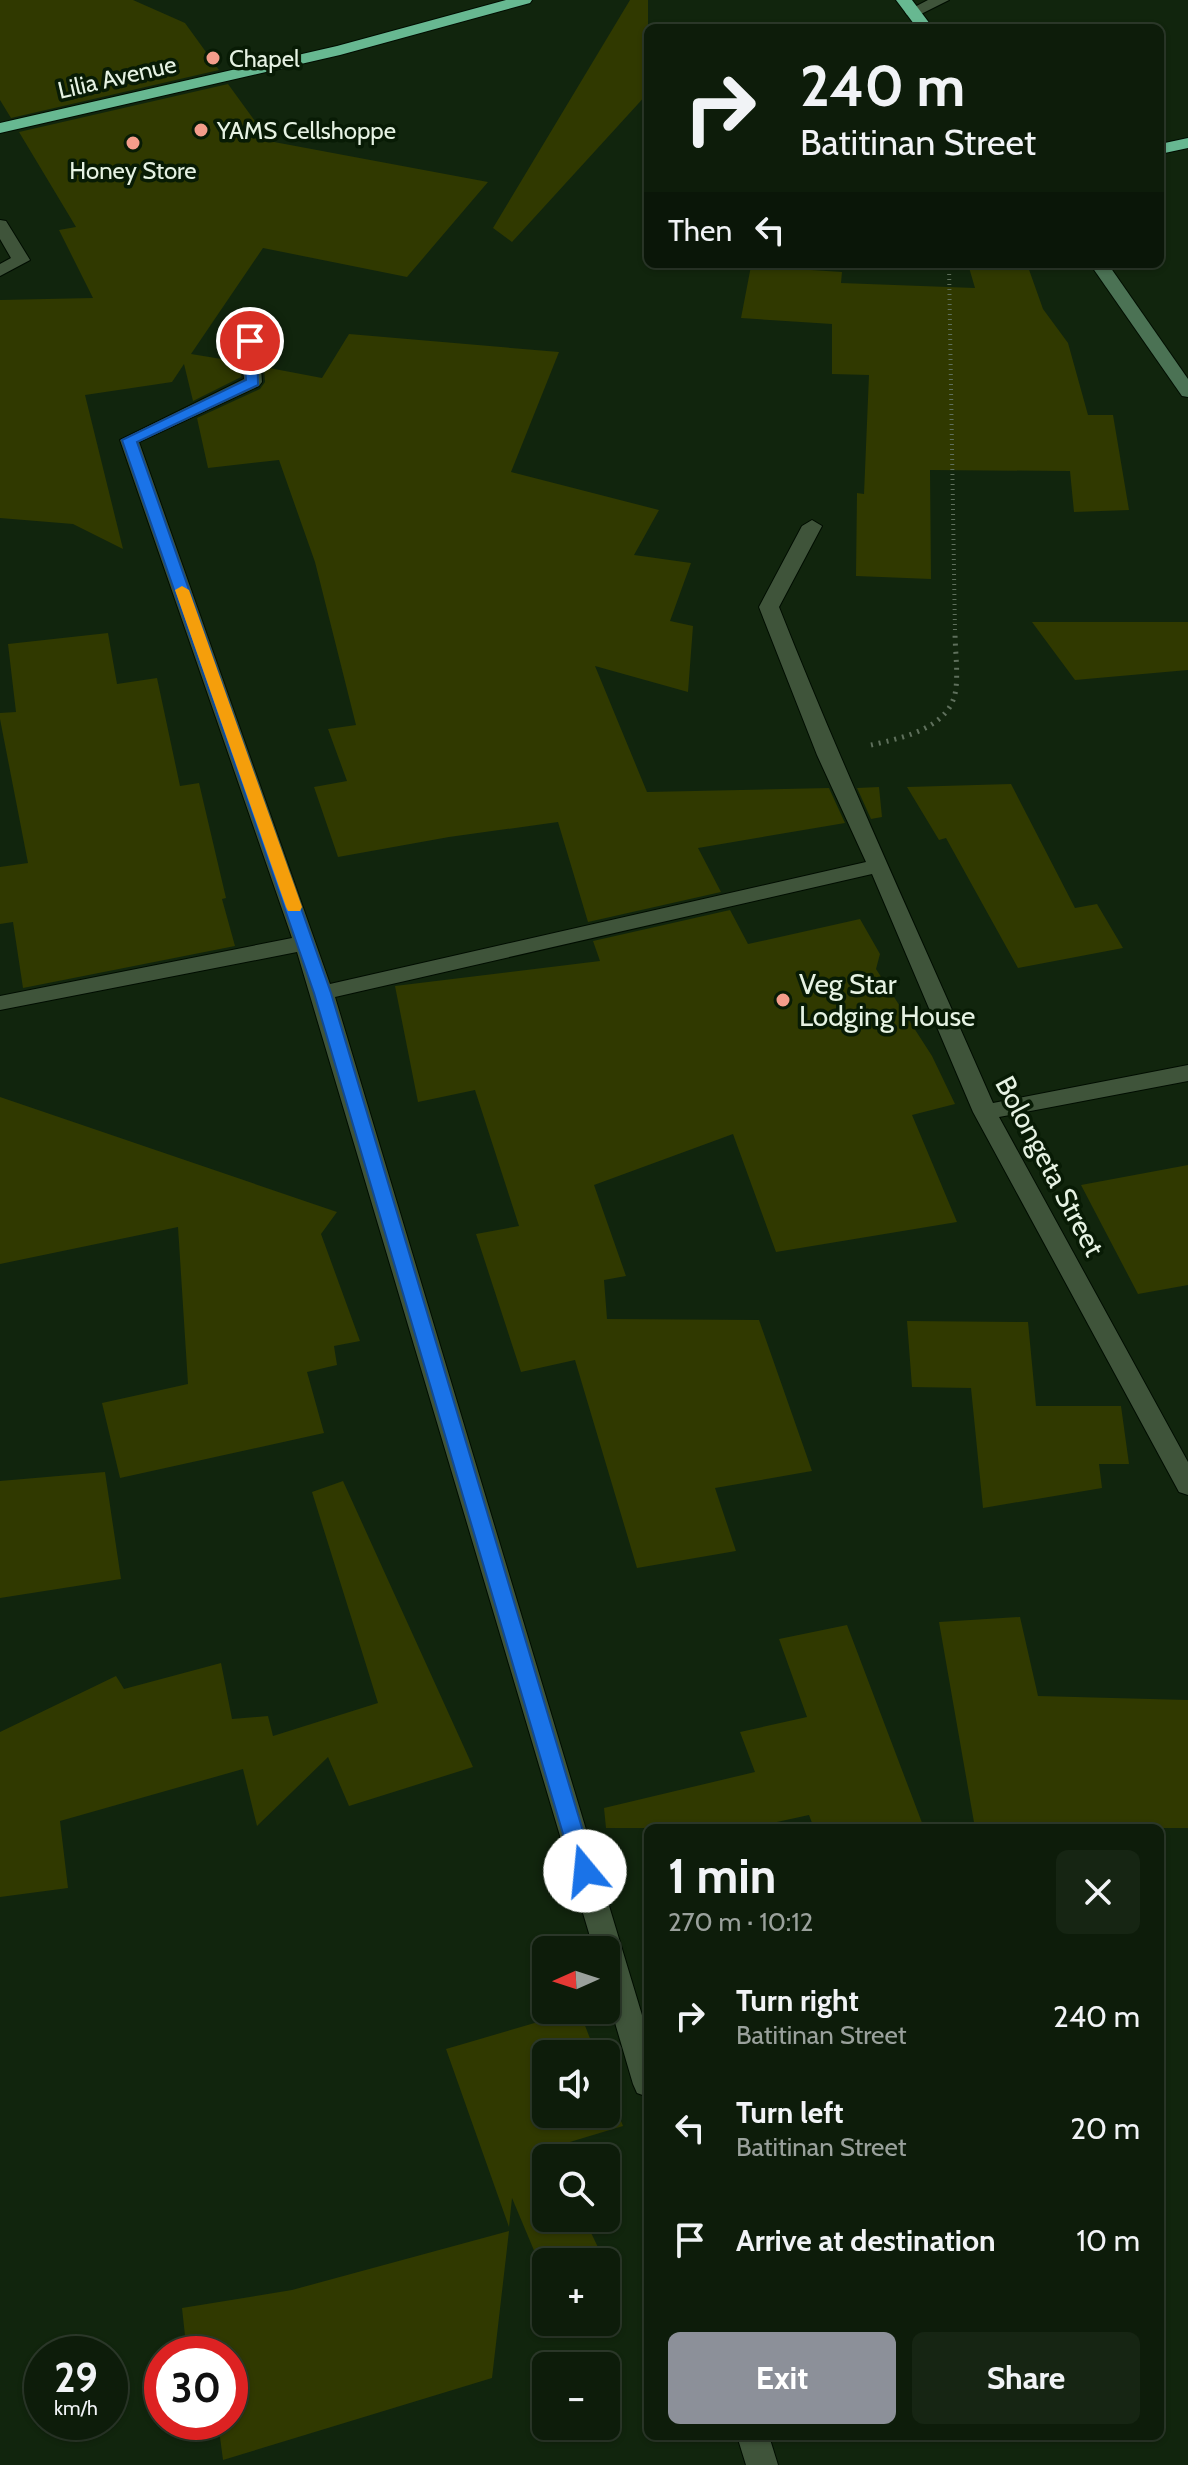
<!DOCTYPE html>
<html lang="en">
<head>
<meta charset="utf-8">
<style>
	:root { --surface:#0d1c0a; --page:#162513; --text:#f1f3f6; --muted:#9aa19c; --line:#2d3a2b; --accent:#8c9099 }
	body { margin:0; font-family:Cabin,sans-serif; background:var(--page); color:var(--text); height:100vh; display:flex; flex-direction:column; font-size:30px; white-space:nowrap }
	* { box-sizing:border-box; margin:0 }
	p { font-size:26px; color:var(--muted) }
	.icon { flex:none; width:44px; height:44px; fill:none; stroke:currentColor; stroke-width:2; stroke-linecap:round; stroke-linejoin:round }
	.map { position:relative; flex:1; overflow:hidden }
	.details { position:absolute; left:644px; top:1824px; width:520px; height:616px; display:flex; flex-direction:column; background:var(--surface); border-radius:12px; box-shadow:0 2px 6px #0004,0 0 0 2px var(--line) }
	.details>* { flex:none }
	.guide { position:absolute; left:644px; top:24px; width:520px; height:244px; border-radius:12px; box-shadow:0 2px 6px #0004,0 0 0 2px var(--line); background:#0d1c0a; color:var(--text); overflow:hidden }
	.needle { width:52px; rotate:267deg }
	.controls { position:absolute; left:532px; top:1936px; display:grid; gap:16px }
	.controls a { display:grid; place-items:center; width:88px; height:88px; border-radius:12px; background:var(--surface); box-shadow:0 2px 6px #0004,0 0 0 2px var(--line); font-size:40px }
	.speed { position:absolute; left:24px; top:2336px; display:flex; gap:16px; font-size:40px; font-weight:700; text-align:center }
	.speed>* { display:grid; place-content:center; width:104px; height:104px; border-radius:50%; background:var(--surface); box-shadow:0 2px 6px #0004,0 0 0 2px var(--line); line-height:1 }
	.speed small { font-size:20px; font-weight:400 }
	.speed .limit { border:12px solid #d22; background:#fff; color:#111 }
	.pin { position:absolute; display:grid; place-items:center; width:68px; height:68px; color:#fff; margin:-34px; border:4px solid #fff; border-radius:50%; box-shadow:0 2px 8px #0007 }
	.me { position:absolute; width:88px; margin:-44px; rotate:343deg; stroke-linejoin:round; filter:drop-shadow(0 0 6px #0008) }
	.turn { display:flex; align-items:center; gap:28px; height:168px; padding:0 24px; font-size:36px }
	.turn .icon { width:104px; height:104px; stroke-width:2.5 }
	.turn b { display:block; font-size:56px; line-height:68px }
	.then { display:flex; align-items:center; height:76px; padding:0 24px; background:#0003; gap:16px; font-size:30px }
	.round { display:grid; place-items:center; flex:none; width:84px; height:84px; border-radius:12px; background:var(--page) }
	.headline { display:flex; align-items:center; justify-content:space-between; height:136px; padding:0 24px }
	h1 { font-size:48px; font-weight:700; line-height:60px }
	.button { display:flex; gap:16px; margin-top:auto; padding:16px 24px }
	.button a { flex:1; height:92px; border-radius:12px; background:var(--accent); color:#fff; font-size:32px; font-weight:700; line-height:92px; text-align:center }
	.button a+a { background:var(--page); color:var(--text) }
	ul { padding:0; list-style:none }
	li { display:flex; align-items:center; gap:24px; height:112px; padding:0 24px }
	li div { flex:1 }
	li b { display:block; font-size:30px }
	li em { font-style:normal }
	.map>svg:first-child { display:block }
</style>
</head>
<body>
<div class="map">
<svg width="1188" height="2465" viewBox="0 0 1188 2465">
	<rect width="100%" height="100%" fill="#11250d"/>
	<path fill="#303900" d="M0,0H133L185,23L219,70L11,118L0,100Z
		M630,0H648V93L512,242L493,228Z
		M228,84L263,132L242,136L488,182L407,277L263,248L191,354L240,362L241,377L193,401L184,364L172,382L85,395L123,549L73,524L0,518V300L93,298L59,230L76,227L19,132Z
		M968,264H1027L1043,309L1068,343L1088,415H1113L1129,510L1074,512L1070,471L930,470L931,579L856,576L857,493L864,494L869,375L832,374V324L741,318L751,266L842,272L841,283L975,288Z
		M349,334L559,352L511,472L659,510L634,555L691,563L670,621L693,626L688,692L595,666L647,792L829,788L845,823L698,848L721,892L588,922L558,822L449,837L338,857L314,787L347,781L328,729L356,725L315,562L279,460L208,468L197,418L260,389L265,382L264,367L322,378Z
		M1032,622H1188V670L1075,680Z
		M108,633L117,684L157,678L180,786L199,783L226,898L222,899L235,946L23,988L13,922L0,924V867L28,863L0,719V713L16,712L8,644Z
		M1011,784L1075,908L1097,904L1123,948L1018,968L946,838L939,840L907,787Z
		M879,787L882,817L871,819L857,788Z
		M730,910L748,944L860,919L880,954L876,969L932,1056L955,1104L912,1115L957,1222L776,1252L733,1134L594,1185L626,1276L604,1280L607,1319L759,1320L812,1471L715,1488L736,1551L637,1568L575,1360L521,1372L476,1234L519,1226L475,1090L418,1102L395,986L600,961L593,941Z
		M0,1097L337,1212L321,1234L360,1341L334,1346L337,1365L307,1372L324,1433L120,1478L102,1403L188,1384L178,1227L0,1264Z
		M1188,1165V1285L1138,1294L1081,1185Z
		M907,1321L1028,1322L1036,1406H1121L1129,1464H1099L1102,1488L983,1508L971,1388L912,1387Z
		M105,1472L121,1579L0,1598V1481Z
		M343,1481L473,1767L349,1806L328,1757L257,1826L243,1769L60,1821L68,1888L0,1897V1732L116,1676L124,1689L221,1663L232,1719L268,1716L273,1736L378,1703L312,1492Z
		M1020,1617L1038,1696L1188,1700V1828H975L939,1622Z
		M847,1625L924,1828H814L809,1815L750,1828H606L604,1808L755,1772L740,1732L807,1717L779,1639Z
		M579,2010L596,2054H546V2114H606V2082L623,2126L550,2148L555,2158H546V2218H584L605,2262H546V2279L512,2198L509,2227L446,2049Z
		M509,2231L492,2378L223,2460L218,2422H230V2354H187L182,2308L292,2290Z"/>
	<g fill="none" stroke-linecap="round" stroke-linejoin="round">
		<g stroke="#000d00" stroke-width="2">
			<path id="lane" d="M928,0H949L919,15H907L905,12Z"/>
		</g>
		<g stroke="#000d00" stroke-width="2">
			<path id="street" d="M0,220L6,221L30,260L0,276V264L11,258L0,239Z
				M250,336L259,341L262,382L259,386L139,442L330,984L866,862L817,755L759,607L802,526L812,520L822,526L779,607C845,774 921,938 993,1103L1188,1065V1081L999,1117L1188,1462V1495L1179,1492L973,1112L872,874L335,997L648,2035V2097L637,2093L633,2084L606,1992V1950H594L297,952L0,1010V996L292,938L120,440L244,379L241,341Z
				M737,2436H769L778,2465H746Z"/>
		</g>
		<g stroke="#000d00" stroke-width="2">
			<path id="secondary" d="M1090,264H1108L1188,379V397L1182,396Z"/>
		</g>
		<g stroke="#000d00" stroke-width="2">
			<path id="highway" d="M506,0H532L530,3L340,55L0,133V123L337,46Z
				M896,0H912L933,28H917Z
				M1188,138V148L1160,154V144Z"/>
		</g>
		<path stroke="#5f705c" stroke-width="4" stroke-dasharray="1 4" stroke-linecap="butt" d="M949,264L955,633"/>
		<path stroke="#5f705c" stroke-width="5" stroke-dasharray="2 6" stroke-linecap="butt" d="M871,745C902,738 952,728 956,688C958,670 955,650 955,631"/>
		<use href="#lane" fill="#3f543a" fill-rule="evenodd"/>
		<use href="#street" fill="#3f543a" fill-rule="evenodd"/>
		<use href="#secondary" fill="#4b7254" fill-rule="evenodd"/>
		<use href="#highway" fill="#67b891" fill-rule="evenodd"/>
	</g>
	<path fill="#1a73e8" stroke="#114b97" stroke-width="2" d="M250,337L257,341L258,385L137,442L331,993L595,1871L592,1878L585,1880L577,1878L574,1871L314,993L122,440L246,380L243,341Z"/>
	<path fill="#f59e0b" d="M182,586L189,590L302,907L300,911H288L286,907L175,590Z"/>
	<g fill="#f49d8b" stroke="#081b05" stroke-width="3">
		<circle cx="213" cy="58" r="8"/>
		<circle cx="201" cy="130" r="8"/>
		<circle cx="133" cy="143" r="8"/>
		<circle cx="783" cy="1000" r="8"/>
	</g>
	<g text-anchor="middle" dominant-baseline="central" stroke-width="7" stroke-linejoin="round" paint-order="stroke">
		<g font-size="24" fill="#e6f2e3" stroke="#081b05" text-anchor="start">
			<text x="229" y="58">Chapel</text>
			<text x="217" y="130">YAMS Cellshoppe</text>
			<text x="133" y="170" text-anchor="middle">Honey Store</text>
		</g>
		<g font-size="24" fill="#e6f2e3" stroke="#081b05">
			<text transform="translate(117 77) rotate(-13)">Lilia Avenue</text>
		</g>
		<g font-size="28" fill="#e6f2e3" stroke="#081b05" text-anchor="start">
			<text x="799" y="984">Veg Star<tspan x="799" dy="32">Lodging House</tspan></text>
		</g>
		<g font-size="28" fill="#e6f2e3" stroke="#081b05">
			<text transform="translate(1050 1166) rotate(62)">Bolongeta Street</text>
		</g>
	</g>
</svg>
<div class="controls">
<a><svg class="needle" viewBox="-14 -14 28 28"><path d="M0-13l5 13h-10z" fill="#e53935"/><path d="M0 13l5-13h-10z" fill="#9aa19c"/></svg></a>
<a><svg class="icon" aria-label="sound" viewBox="0 0 24 24"><path d="M4 9h4l5-4v14l-5-4H4zM17 9q2 3 0 6"/></svg></a>
<a><svg class="icon" aria-label="search" viewBox="0 0 24 24"><circle cx="10" cy="10" r="6"/><path d="M15 15l6 6"/></svg></a>
<a>+</a>
<a>−</a>
</div>
<div class="speed"><div>29<small>km/h</small></div><div class="limit">30</div></div>
<div class="pin" style="left:250px;top:341px;background:#d93025"><svg class="icon" aria-label="arrive" viewBox="0 0 24 24"><path d="M6 21V4h12l-3 4 3 4H6"/></svg></div>
<svg class="me" style="left:585px;top:1871px" viewBox="-20 -20 40 40"><circle r="19" fill="#fff"/><path d="M0-13L10 11 0 6-10 11z" fill="#1a73e8"/></svg>
<div class="guide">
<div class="turn"><svg class="icon" aria-label="right" viewBox="0 0 24 24"><path d="M7 20v-9h11M14 6l5 5-5 5"/></svg><div><b>240 m</b>Batitinan Street</div></div>
<div class="then">Then<svg class="icon" aria-label="left" viewBox="0 0 24 24"><path d="M17 20v-9H6M10 6l-5 5 5 5"/></svg></div>
</div>
<section class="details">
<div class="headline"><div><h1>1 min</h1><p>270 m · 10:12</p></div><a class="round"><svg class="icon" aria-label="close" viewBox="0 0 24 24"><path d="M6 6l12 12M18 6L6 18"/></svg></a></div>
<ul>
<li><svg class="icon" aria-label="right" viewBox="0 0 24 24"><path d="M7 20v-9h11M14 6l5 5-5 5"/></svg><div><b>Turn right</b><p>Batitinan Street</p></div><em>240 m</em></li>
<li><svg class="icon" aria-label="left" viewBox="0 0 24 24"><path d="M17 20v-9H6M10 6l-5 5 5 5"/></svg><div><b>Turn left</b><p>Batitinan Street</p></div><em>20 m</em></li>
<li><svg class="icon" aria-label="arrive" viewBox="0 0 24 24"><path d="M6 21V4h12l-3 4 3 4H6"/></svg><div><b>Arrive at destination</b></div><em>10 m</em></li>
</ul>
<div class="button"><a>Exit</a><a>Share</a></div>
</section>
</div>
</body>
</html>
